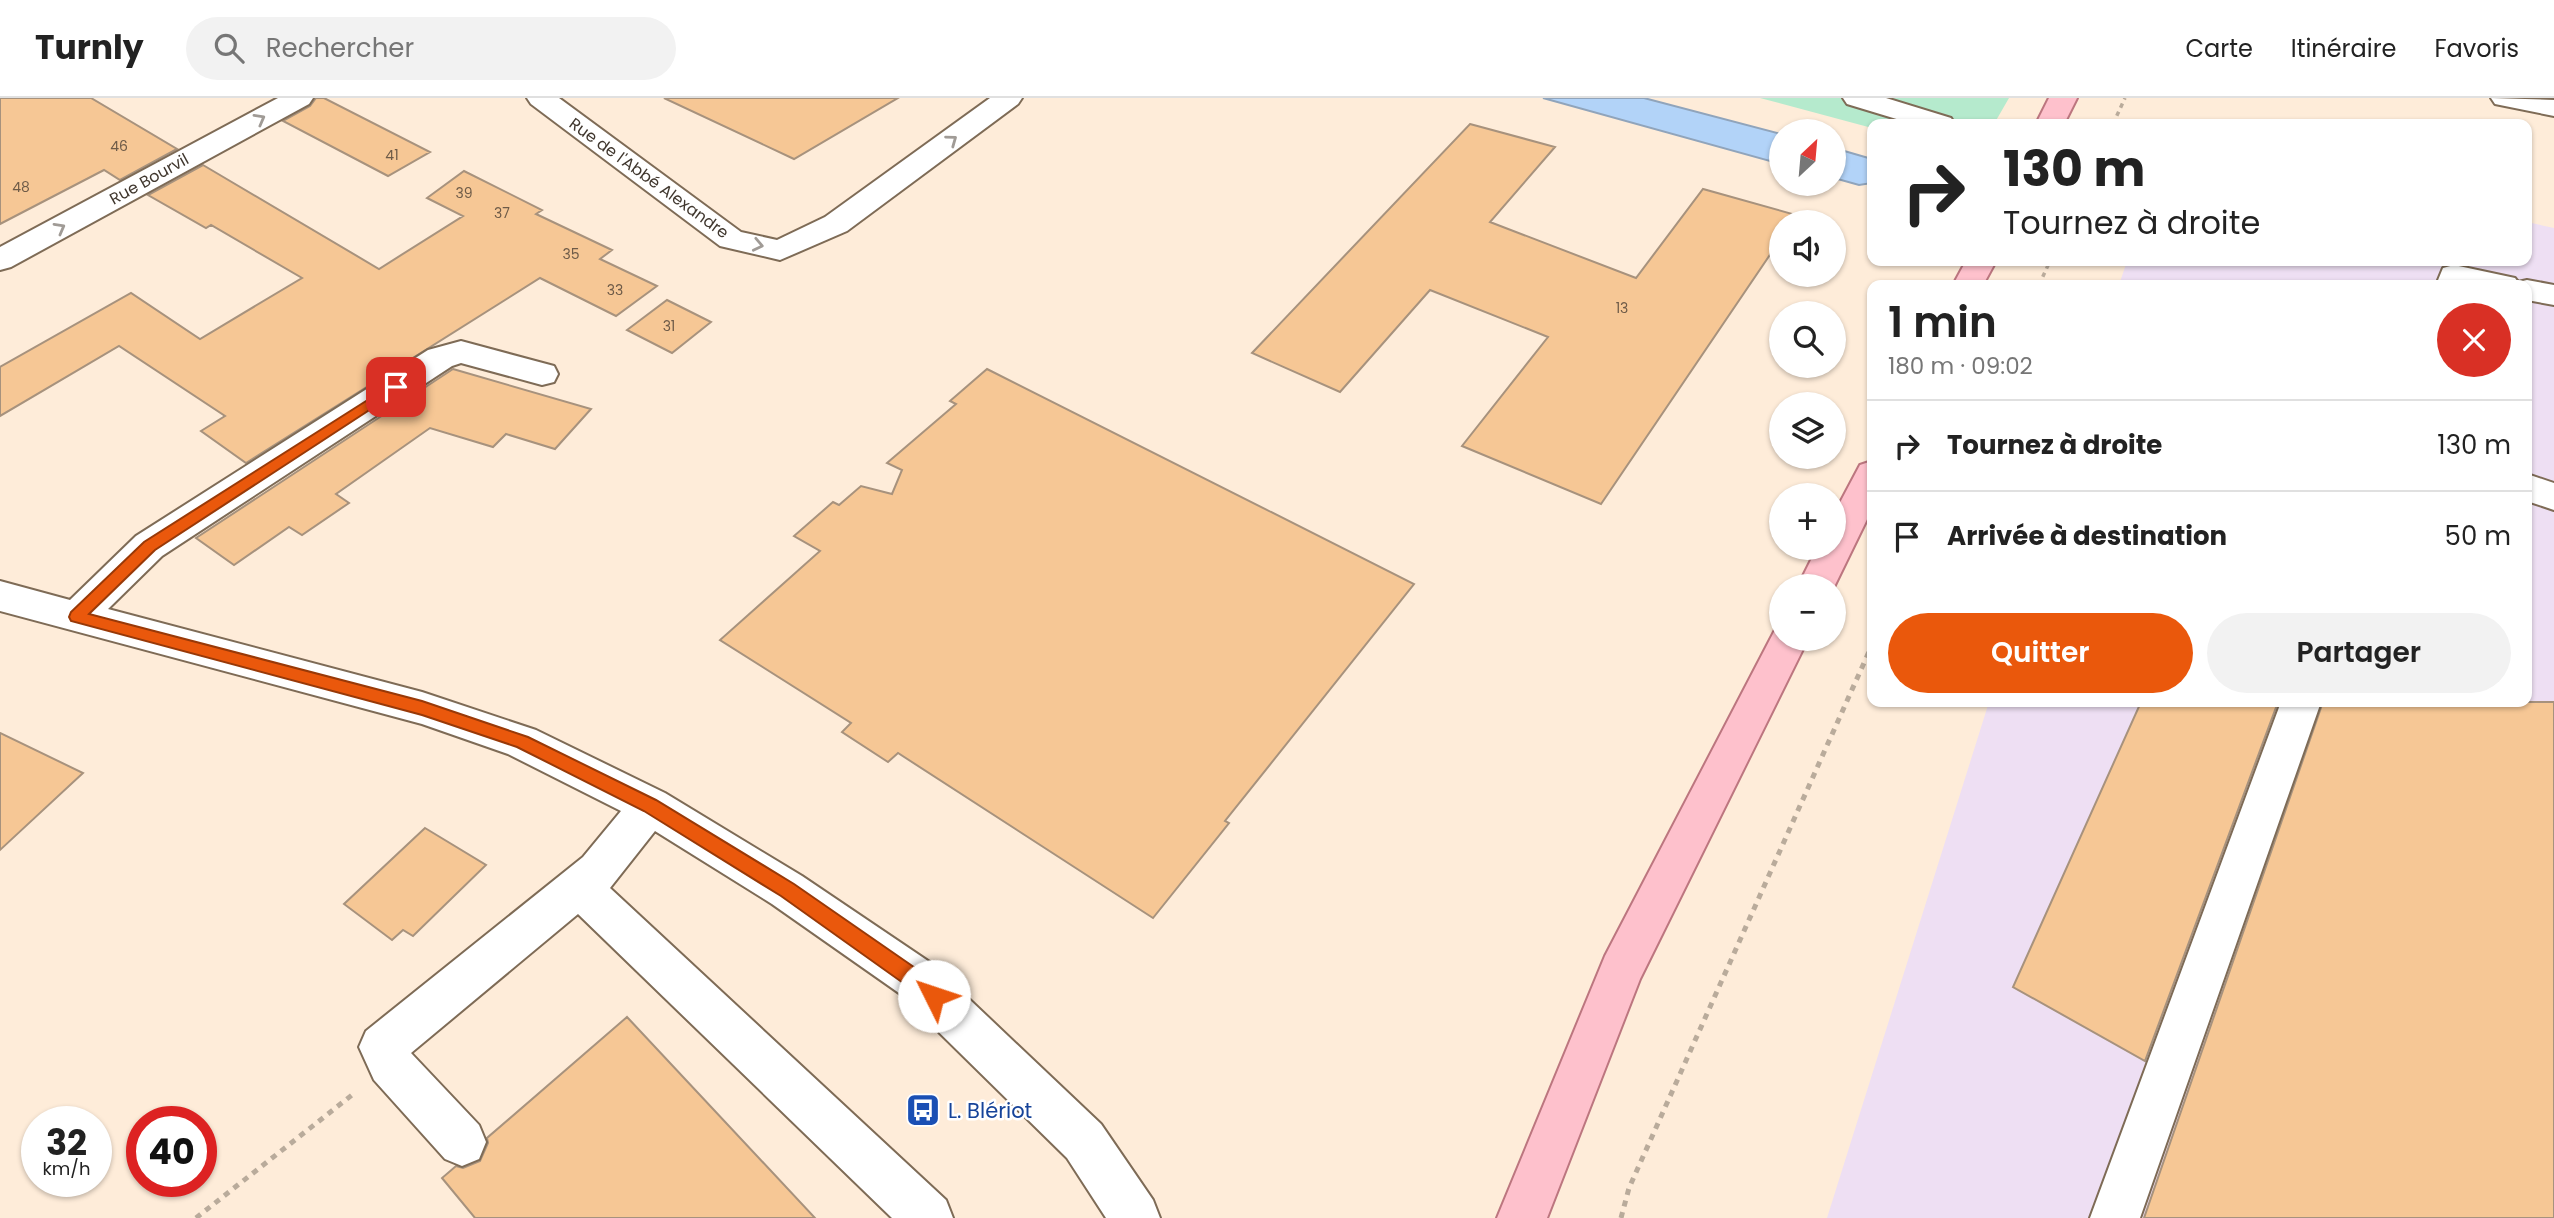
<!DOCTYPE html>
<html lang="fr">
<head>
<meta charset="utf-8">
<style>
	:root { --surface:#fff; --page:#f2f2f2; --text:#222; --muted:#767676; --line:#e0e0e0; --accent:#ea580c }
	body { margin:0; font-family:Poppins,sans-serif; background:var(--page); color:var(--text); height:100vh; display:flex; flex-direction:column; font-size:26px; white-space:nowrap }
	* { box-sizing:border-box; margin:0 }
	p { font-size:23px; color:var(--muted) }
	.icon { flex:none; width:38px; height:38px; fill:none; stroke:currentColor; stroke-width:2; stroke-linecap:round; stroke-linejoin:round }
	.map { position:relative; flex:1; overflow:hidden }
	.side { position:absolute; left:1867px; top:182px; width:665px; height:427px; display:flex; flex-direction:column; background:var(--surface); border-radius:14px; box-shadow:0 2px 5px #0004 }
	.side>* { flex:none }
	.banner { position:absolute; left:1867px; top:21px; width:665px; height:147px; border-radius:14px; box-shadow:0 2px 5px #0004; background:#fff; color:var(--text); overflow:hidden }
	.needle { width:46px; rotate:26deg }
	.buttons { position:absolute; left:1769px; top:21px; display:grid; gap:14px }
	.buttons a { display:grid; place-items:center; width:77px; height:77px; border-radius:50%; background:var(--surface); box-shadow:0 2px 5px #0004; font-size:35px }
	.speed { position:absolute; left:21px; top:1008px; display:flex; gap:14px; font-size:35px; font-weight:700; text-align:center }
	.speed>* { display:grid; place-content:center; width:91px; height:91px; border-radius:50%; background:var(--surface); box-shadow:0 2px 5px #0004; line-height:1 }
	.speed small { font-size:18px; font-weight:400 }
	.speed .limit { border:10px solid #d22; background:#fff; color:#111 }
	.pin { position:absolute; display:grid; place-items:center; width:60px; height:60px; color:#fff; margin:-30px; border-radius:14px; box-shadow:0 4px 10px #0006 }
	.me { position:absolute; width:77px; margin:-38px; rotate:311deg; stroke-linejoin:round; filter:drop-shadow(0 0 5px #0008) }
	.turn { display:flex; align-items:center; gap:24px; height:147px; padding:0 21px; font-size:32px }
	.turn .icon { width:91px; height:91px; stroke-width:2.5 }
	.turn b { display:block; font-size:49px; line-height:60px }
	.round { display:grid; place-items:center; flex:none; width:74px; height:74px; border-radius:37px; background:var(--page) }
	.overview { display:flex; align-items:center; justify-content:space-between; height:119px; padding:0 21px }
	h1 { font-size:42px; font-weight:600; line-height:52px }
	.primary-button { display:flex; gap:14px; margin-top:auto; padding:14px 21px }
	.primary-button a { flex:1; height:80px; border-radius:42px; background:var(--accent); color:#fff; font-size:28px; font-weight:600; line-height:80px; text-align:center }
	.primary-button a+a { background:var(--page); color:var(--text) }
	ul { padding:0; list-style:none }
	li { display:flex; align-items:center; gap:21px; height:91px; padding:0 21px; border-top:2px solid var(--line) }
	li div { flex:1 }
	li b { display:block; font-size:26px }
	li em { font-style:normal }
	header { display:flex; align-items:center; gap:42px; box-sizing:border-box; height:98px; padding:0 35px; background:var(--surface); border-bottom:2px solid var(--line) }
	header strong { font-size:33px }
	nav { display:flex; gap:38px; margin-inline-start:auto; font-size:24px }
	.search { width:490px; height:63px; background:var(--page); display:flex; align-items:center; gap:18px; box-sizing:border-box; padding:0 24px; border-radius:38px; color:var(--muted); font-size:26px }
	.map>svg:first-child { display:block }
</style>
</head>
<body>
<header>
<strong>Turnly</strong>
<div class="search"><svg class="icon" aria-label="search" viewBox="0 0 24 24"><circle cx="10" cy="10" r="6"/><path d="M15 15l6 6"/></svg>Rechercher</div>
<nav><a>Carte</a><a>Itinéraire</a><a>Favoris</a></nav>
</header>
<div class="map">
<svg width="2554" height="1120" viewBox="0 0 2554 1120">
	<rect width="100%" height="100%" fill="#feecd9"/>
	<path fill="#eedff3" d="M2527,124L2554,130V1120H1827L1989,604H2527V187H2119L2127,163H2527Z"/>
	<path fill="#b5eacd" d="M1760,0H2009L1994,26H1872V30Z"/>
	<path fill="#b2d3f8" stroke="#90a4bb" stroke-width="2" d="M1543,0H1644L1781,36V66Z
		M1834,50L1872,61V85L1859,87L1834,80Z"/>
	<path fill="#f6c795" stroke="#a7927d" stroke-width="2" d="M0,0H91L177,51L120,82L104,72L0,126Z
		M316,0H324L430,54L388,78L283,23L310,8Z
		M664,0H898L794,61Z
		M1470,26L1555,49L1490,124L1636,180L1703,91L1796,117L1792,124H1782V139L1601,406L1462,348L1548,239L1430,192L1340,294L1252,255Z
		M203,67L379,171L463,118L427,100L464,73L542,112L536,116L612,152L600,161L657,188L616,218L540,180L246,365L201,333L225,318L119,248L0,318V269L131,195L200,241L302,180L211,127L206,130L148,97Z
		M667,202L711,224L672,255L627,232Z
		M453,271L591,311L555,351L506,336L493,349L430,330L336,396L349,405L302,437L289,429L234,467L196,440Z
		M987,271L1414,486L1225,723L1229,725L1153,820L898,655L888,664L842,634L851,625L720,542L820,453L794,438L833,404L839,407L861,388L892,396L902,372L887,365L956,306L950,303Z
		M2141,604H2278L2145,963L2013,889Z
		M2323,604H2554V1120H2144Z
		M0,635L83,675L0,752Z
		M425,730L486,767L413,838L403,832L392,842L344,806Z
		M627,919L815,1120H475L442,1080L456,1068L463,1070L480,1063L488,1045L487,1040Z"/>
	<g fill="none" stroke-linecap="round" stroke-linejoin="round">
		<g stroke="#7e6b56" stroke-width="4">
			<path id="minor" d="M278,0H313L309,6L11,169L0,172V149Z
				M527,0H559L741,134L777,142L825,119L990,0H1022L1018,6L847,133L780,162L720,148L531,6Z
				M1843,0H1886L1951,20L1955,26H1913L1847,6Z
				M2491,0L2554,2V18L2495,6Z
				M2454,167L2515,180L2518,184L2527,182L2554,187V207L2527,202V187H2436L2443,170Z
				M461,243L554,268L558,276L554,284L542,287L461,265L452,268L162,458L108,511L422,594L536,632L665,695L802,778L931,865L1101,1026L1153,1102L1160,1120H1106L1067,1060L899,895L772,806L655,733L610,790L946,1102L953,1120H892L578,816L411,955L479,1027L486,1044L479,1061L462,1068L445,1061L374,982L359,949L366,933L583,759L621,713L508,656L422,626L0,513V483L70,502L136,438L428,252Z
				M2527,376L2554,385V412L2527,403Z
				M2281,604H2321L2140,1120H2090Z"/>
		</g>
		<g stroke="#bc767f" stroke-width="4">
			<path id="major" d="M2049,0H2077L2064,26H2036Z
				M1966,163H1996L1983,187H1953Z
				M1872,363V411L1834,489L1798,488L1817,450H1834V416L1860,367Z
				M1782,528V541H1808L1640,881L1547,1120H1497L1605,858L1776,530Z"/>
		</g>
		<path stroke="#b9ab9b" stroke-width="3.5" stroke-dasharray="4.5 4.5" stroke-linecap="butt" d="M2113,26L2125,0
			M2039,187L2050,163"/>
		<path stroke="#b9ab9b" stroke-width="5" stroke-dasharray="6 6" stroke-linecap="butt" d="M196,1120L352,997
			M1621,1120L1629,1090L1872,547"/>
		<use href="#minor" fill="#fff" fill-rule="evenodd"/>
		<use href="#major" fill="#fec1cc" fill-rule="evenodd"/>
	</g>
	<defs><path id="oneway-chevron" d="M-2-3.5L2.5 0L-2 3.5" fill="none" stroke-width="1.6" stroke-linecap="round" stroke-linejoin="round" transform="scale(1.75)"/></defs>
	<g stroke="#a09b96">
		<use href="#oneway-chevron" transform="translate(260 21) rotate(-29)"/>
		<use href="#oneway-chevron" transform="translate(952 42) rotate(-36)"/>
		<use href="#oneway-chevron" transform="translate(60 130) rotate(-29)"/>
		<use href="#oneway-chevron" transform="translate(758 147) rotate(12)"/>
	</g>
	<path fill="#ea580c" stroke="#983908" stroke-width="2" d="M396,284L400,285V292L155,452L89,516L422,603L528,639L656,702L794,786L921,874L940,892L943,898L940,905L934,907L781,798L644,713L517,649L422,617L71,523L69,519L71,514L144,444Z"/>
	<defs>
		<g id="bus-square" transform="scale(1.75)"><rect x="-9" y="-9" width="18" height="18" rx="4" fill="#1a4fb4" stroke="#fff"/><path d="M-5-6H5V4H4V6H2V4H-2V6H-4V4H-5ZM-3.5-4V0h7V-4ZM-3.5 1.2v1.5H-2V1.2ZM2 1.2v1.5H3.5V1.2Z" fill="#fff"/></g>
	</defs>
	<g fill-rule="evenodd">
		<use href="#bus-square" x="923" y="1012"/>
	</g>
	<g text-anchor="middle" dominant-baseline="central" stroke-width="5" stroke-linejoin="round" paint-order="stroke">
		<g font-size="14" fill="#6e5b48">
			<text x="119" y="48">46</text>
			<text x="392" y="57">41</text>
			<text x="21" y="89">48</text>
			<text x="464" y="95">39</text>
			<text x="502" y="115">37</text>
			<text x="571" y="156">35</text>
			<text x="615" y="192">33</text>
			<text x="1622" y="210">13</text>
			<text x="669" y="228">31</text>
		</g>
		<g font-size="16" fill="#40372e" stroke="#fff">
			<text transform="translate(649 80) rotate(36)">Rue de l'Abbé Alexandre</text>
			<text transform="translate(149 81) rotate(-29)">Rue Bourvil</text>
		</g>
		<g font-size="21" fill="#164399" stroke="#fff" text-anchor="start">
			<text x="948" y="1012">L. Blériot</text>
		</g>
	</g>
</svg>
<div class="buttons">
<a><svg class="needle" viewBox="-14 -14 28 28"><path d="M0-13l5 13h-10z" fill="#e53935"/><path d="M0 13l5-13h-10z" fill="#767676"/></svg></a>
<a><svg class="icon" aria-label="sound" viewBox="0 0 24 24"><path d="M4 9h4l5-4v14l-5-4H4zM17 9q2 3 0 6"/></svg></a>
<a><svg class="icon" aria-label="search" viewBox="0 0 24 24"><circle cx="10" cy="10" r="6"/><path d="M15 15l6 6"/></svg></a>
<a><svg class="icon" aria-label="layers" viewBox="0 0 24 24"><path d="M12 4l9 5-9 5-9-5zM3 14l9 5 9-5"/></svg></a>
<a>+</a>
<a>−</a>
</div>
<div class="speed"><div>32<small>km/h</small></div><div class="limit">40</div></div>
<div class="pin" style="left:396px;top:289px;background:#d93025"><svg class="icon" aria-label="arrive" viewBox="0 0 24 24"><path d="M6 21V4h12l-3 4 3 4H6"/></svg></div>
<svg class="me" style="left:934px;top:898px" viewBox="-20 -20 40 40"><circle r="19" fill="#fff"/><path d="M0-13L10 11 0 6-10 11z" fill="#ea580c"/></svg>
<div class="banner">
<div class="turn"><svg class="icon" aria-label="right" viewBox="0 0 24 24"><path d="M7 20v-9h11M14 6l5 5-5 5"/></svg><div><b>130 m</b>Tournez à droite</div></div>
</div>
<section class="side">
<div class="overview"><div><h1>1 min</h1><p>180 m · 09:02</p></div><a class="round" style="background:#d93025;color:#fff"><svg class="icon" aria-label="close" viewBox="0 0 24 24"><path d="M6 6l12 12M18 6L6 18"/></svg></a></div>
<ul>
<li><svg class="icon" aria-label="right" viewBox="0 0 24 24"><path d="M7 20v-9h11M14 6l5 5-5 5"/></svg><div><b>Tournez à droite</b></div><em>130 m</em></li>
<li><svg class="icon" aria-label="arrive" viewBox="0 0 24 24"><path d="M6 21V4h12l-3 4 3 4H6"/></svg><div><b>Arrivée à destination</b></div><em>50 m</em></li>
</ul>
<div class="primary-button"><a>Quitter</a><a>Partager</a></div>
</section>
</div>
</body>
</html>
